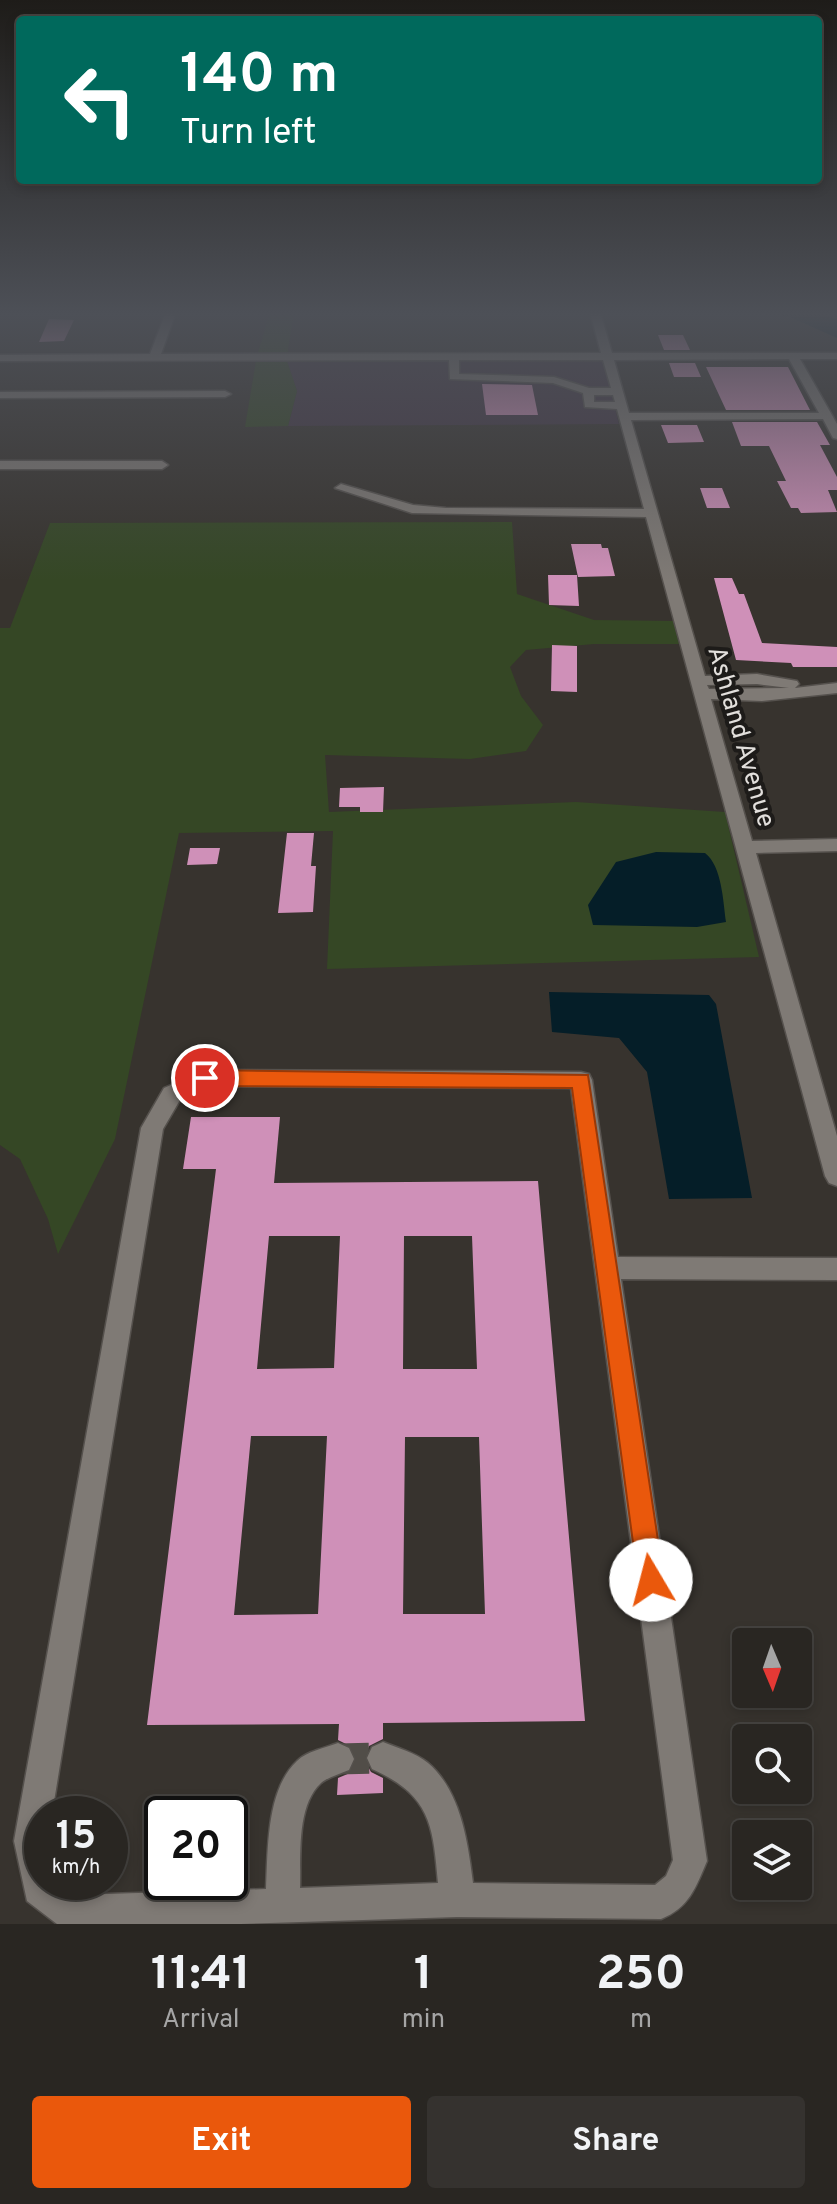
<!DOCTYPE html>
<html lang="en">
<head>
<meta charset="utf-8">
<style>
	:root { --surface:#292622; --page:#35322f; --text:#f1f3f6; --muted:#a5a5a5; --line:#454340; --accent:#ea580c }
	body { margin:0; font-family:Overpass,sans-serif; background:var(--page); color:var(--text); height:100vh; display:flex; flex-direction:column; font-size:30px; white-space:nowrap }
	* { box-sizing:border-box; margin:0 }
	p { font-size:26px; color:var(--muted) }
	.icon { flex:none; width:44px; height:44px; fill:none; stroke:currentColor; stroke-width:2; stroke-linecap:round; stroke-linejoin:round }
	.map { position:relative; height:1924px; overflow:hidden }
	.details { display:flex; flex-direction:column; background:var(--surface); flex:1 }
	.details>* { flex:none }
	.guide { position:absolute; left:16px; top:16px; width:806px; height:168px; border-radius:8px; box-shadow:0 4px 12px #0003,0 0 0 2px var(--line); background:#00695c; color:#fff; overflow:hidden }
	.needle { width:52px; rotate:178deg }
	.controls { position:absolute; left:732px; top:1628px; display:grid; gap:16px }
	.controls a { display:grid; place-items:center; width:80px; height:80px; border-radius:8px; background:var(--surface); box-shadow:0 4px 12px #0003,0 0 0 2px var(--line); font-size:40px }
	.speed { position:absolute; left:24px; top:1796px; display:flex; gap:16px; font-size:40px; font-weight:700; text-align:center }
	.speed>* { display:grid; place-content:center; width:104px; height:104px; border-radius:50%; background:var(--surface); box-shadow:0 4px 12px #0003,0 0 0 2px var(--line); line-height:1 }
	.speed small { font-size:20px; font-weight:400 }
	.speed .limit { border:4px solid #111; border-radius:12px; background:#fff; color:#111 }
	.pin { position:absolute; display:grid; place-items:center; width:68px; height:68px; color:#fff; margin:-34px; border:4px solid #fff; border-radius:50%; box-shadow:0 2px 8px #0007 }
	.me { position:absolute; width:88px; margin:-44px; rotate:352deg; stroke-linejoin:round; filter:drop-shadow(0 0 6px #0008) }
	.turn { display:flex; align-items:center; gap:28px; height:168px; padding:0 32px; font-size:36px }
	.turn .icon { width:104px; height:104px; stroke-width:2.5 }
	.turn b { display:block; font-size:56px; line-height:68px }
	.eta { display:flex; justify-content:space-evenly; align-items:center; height:136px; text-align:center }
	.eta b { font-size:48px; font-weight:700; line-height:56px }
	.button { display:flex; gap:16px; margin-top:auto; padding:16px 32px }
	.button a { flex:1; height:92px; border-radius:8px; background:var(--accent); color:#fff; font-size:32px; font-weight:700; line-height:92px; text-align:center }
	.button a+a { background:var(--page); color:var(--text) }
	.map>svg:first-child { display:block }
</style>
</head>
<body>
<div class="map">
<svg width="837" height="1924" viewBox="0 0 837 1924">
	<rect width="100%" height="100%" fill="#37332e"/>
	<path fill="#433644" d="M603,360L619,424L288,426L297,391L287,362Z"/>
	<path fill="#354725" d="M270,312H294L287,356H257Z
		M256,361H287L297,391L288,426L245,427Z
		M512,522L517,594L594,620L673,621L679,644H594L526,650L510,667L521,696L543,725L526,751L470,759L325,755L329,812L576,802L725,812L759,957L327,969L333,831L179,833L115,1139L58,1254L48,1219L20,1159L0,1145V628H10L50,523Z"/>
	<path fill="#051e28" d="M763,312H821L820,315L837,319V338L790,317Z
		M656,852L705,853C722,866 723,901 726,922L697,927L593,925L588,905L616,862Z
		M549,992L709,995L716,1004L752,1198L669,1199L647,1072L619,1038L552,1032Z"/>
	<path fill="#cf90b8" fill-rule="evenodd" d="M49,319L74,320L64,341L39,342Z
		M658,335H683L690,350H664Z
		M669,363H695L701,377H674Z
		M706,367H788L810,410H726Z
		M482,384L532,385L538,415H486Z
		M732,422H817L830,445H820L837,477V490H828L837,512L801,513L798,508H791L777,481H786L769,446H741Z
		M661,425H697L704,442L668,443Z
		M700,488H722L730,508H707Z
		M571,544H601L602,548H608L615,576L578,577Z
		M548,575H577L579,606L549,605Z
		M714,578H732L739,594H744L762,643L837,647V667H793L791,663L736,660Z
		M552,645L577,646V692L551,691Z
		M384,787L383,812H360V807H339L340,788Z
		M287,833H314L311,866H316L313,912L278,913Z
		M190,848H220L217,864L187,865Z
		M191,1117H280L274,1183L538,1181L585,1721L383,1723V1739L369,1746L364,1759L371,1772L383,1778V1793L337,1795L338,1778L350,1773L357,1760L352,1747L338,1740L339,1724L147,1725L216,1169H183ZM269,1236H340L334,1368L257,1369ZM404,1236H472L477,1369H403ZM251,1436H327L318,1614L234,1615ZM405,1437H479L485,1614H403Z"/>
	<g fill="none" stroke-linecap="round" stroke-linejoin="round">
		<path stroke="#514d48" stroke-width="31" stroke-dasharray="31 15" stroke-linecap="butt" d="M338,1759L383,1758"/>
		<g stroke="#55514d" stroke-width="3">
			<path id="minor" d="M166,312H176L161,354L601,353L590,312H600L612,353H837V359H800L837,424V439L833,438L823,419L631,420L705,676L757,674L797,681L799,684L795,688L837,683V693L762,701L711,699L752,841L837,839V851L756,853L837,1136V1186L829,1183L825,1176L646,517L412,513L335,488L341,484L413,505L446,508L644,509L617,409L585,407L583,393L553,383L450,379L449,360L0,361V355L150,354ZM789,359L819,413H629L614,360ZM459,360H603L611,388H589L554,377L459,374ZM594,395H613L615,402H594ZM757,684L789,688L709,689L707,685Z
				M0,392L225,391L231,394L225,397L0,398Z
				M0,461H162L168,465L162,469H0Z
				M205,1070L581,1072L589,1074L592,1080L618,1257L837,1258V1280L621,1279L707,1861C696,1887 689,1908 661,1919L457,1917L241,1924H57L27,1901L14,1841L141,1128L164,1088ZM208,1086L571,1088L673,1860L666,1876L655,1885L473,1883C468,1843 461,1791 428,1763C416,1753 398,1748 383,1742L372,1747L367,1758L372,1769C430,1795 433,1824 438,1883L300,1888C301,1857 296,1806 321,1783C328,1777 340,1774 349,1770L354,1759L349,1748L338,1743C325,1748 307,1751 297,1761C266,1790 268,1850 266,1889L75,1895L58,1882H42V1814H52L163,1129L180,1100Z"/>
		</g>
		<use href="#minor" fill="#7f7a75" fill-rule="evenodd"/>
	</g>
	<linearGradient id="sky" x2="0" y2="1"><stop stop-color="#1e1c19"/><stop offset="0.54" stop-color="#4d5057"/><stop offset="1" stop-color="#4d5057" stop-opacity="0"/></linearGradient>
	<rect width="837" height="581" fill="url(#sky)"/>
	<path fill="#ea580c" stroke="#983908" stroke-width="2" d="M205,1070L588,1075L664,1580L661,1589L651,1593L641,1589L638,1580L572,1088L205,1086L195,1078Z"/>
	<g text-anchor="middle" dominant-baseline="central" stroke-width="8" stroke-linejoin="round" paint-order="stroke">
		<g font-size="26" fill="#e2dfdc" stroke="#1d1b19">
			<text transform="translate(740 737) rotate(74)">Ashland Avenue</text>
		</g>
	</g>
</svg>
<div class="controls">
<a><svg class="needle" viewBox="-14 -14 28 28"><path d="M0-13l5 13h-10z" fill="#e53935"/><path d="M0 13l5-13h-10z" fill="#a5a5a5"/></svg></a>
<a><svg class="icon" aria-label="search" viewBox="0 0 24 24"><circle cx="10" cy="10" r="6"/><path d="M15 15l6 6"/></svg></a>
<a><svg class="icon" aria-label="layers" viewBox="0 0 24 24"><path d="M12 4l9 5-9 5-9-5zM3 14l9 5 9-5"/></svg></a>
</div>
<div class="speed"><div>15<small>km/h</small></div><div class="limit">20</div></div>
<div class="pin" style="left:205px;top:1078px;background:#d93025"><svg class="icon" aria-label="arrive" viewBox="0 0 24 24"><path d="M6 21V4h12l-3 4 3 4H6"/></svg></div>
<svg class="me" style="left:651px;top:1580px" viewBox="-20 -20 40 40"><circle r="19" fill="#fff"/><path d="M0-13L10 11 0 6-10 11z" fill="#ea580c"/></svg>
<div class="guide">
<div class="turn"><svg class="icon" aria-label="left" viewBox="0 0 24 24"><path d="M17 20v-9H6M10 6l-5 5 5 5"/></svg><div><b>140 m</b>Turn left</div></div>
</div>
</div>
<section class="details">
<div class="eta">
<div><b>11:41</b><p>Arrival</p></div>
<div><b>1</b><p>min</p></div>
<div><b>250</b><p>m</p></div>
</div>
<div class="button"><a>Exit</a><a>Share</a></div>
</section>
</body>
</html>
